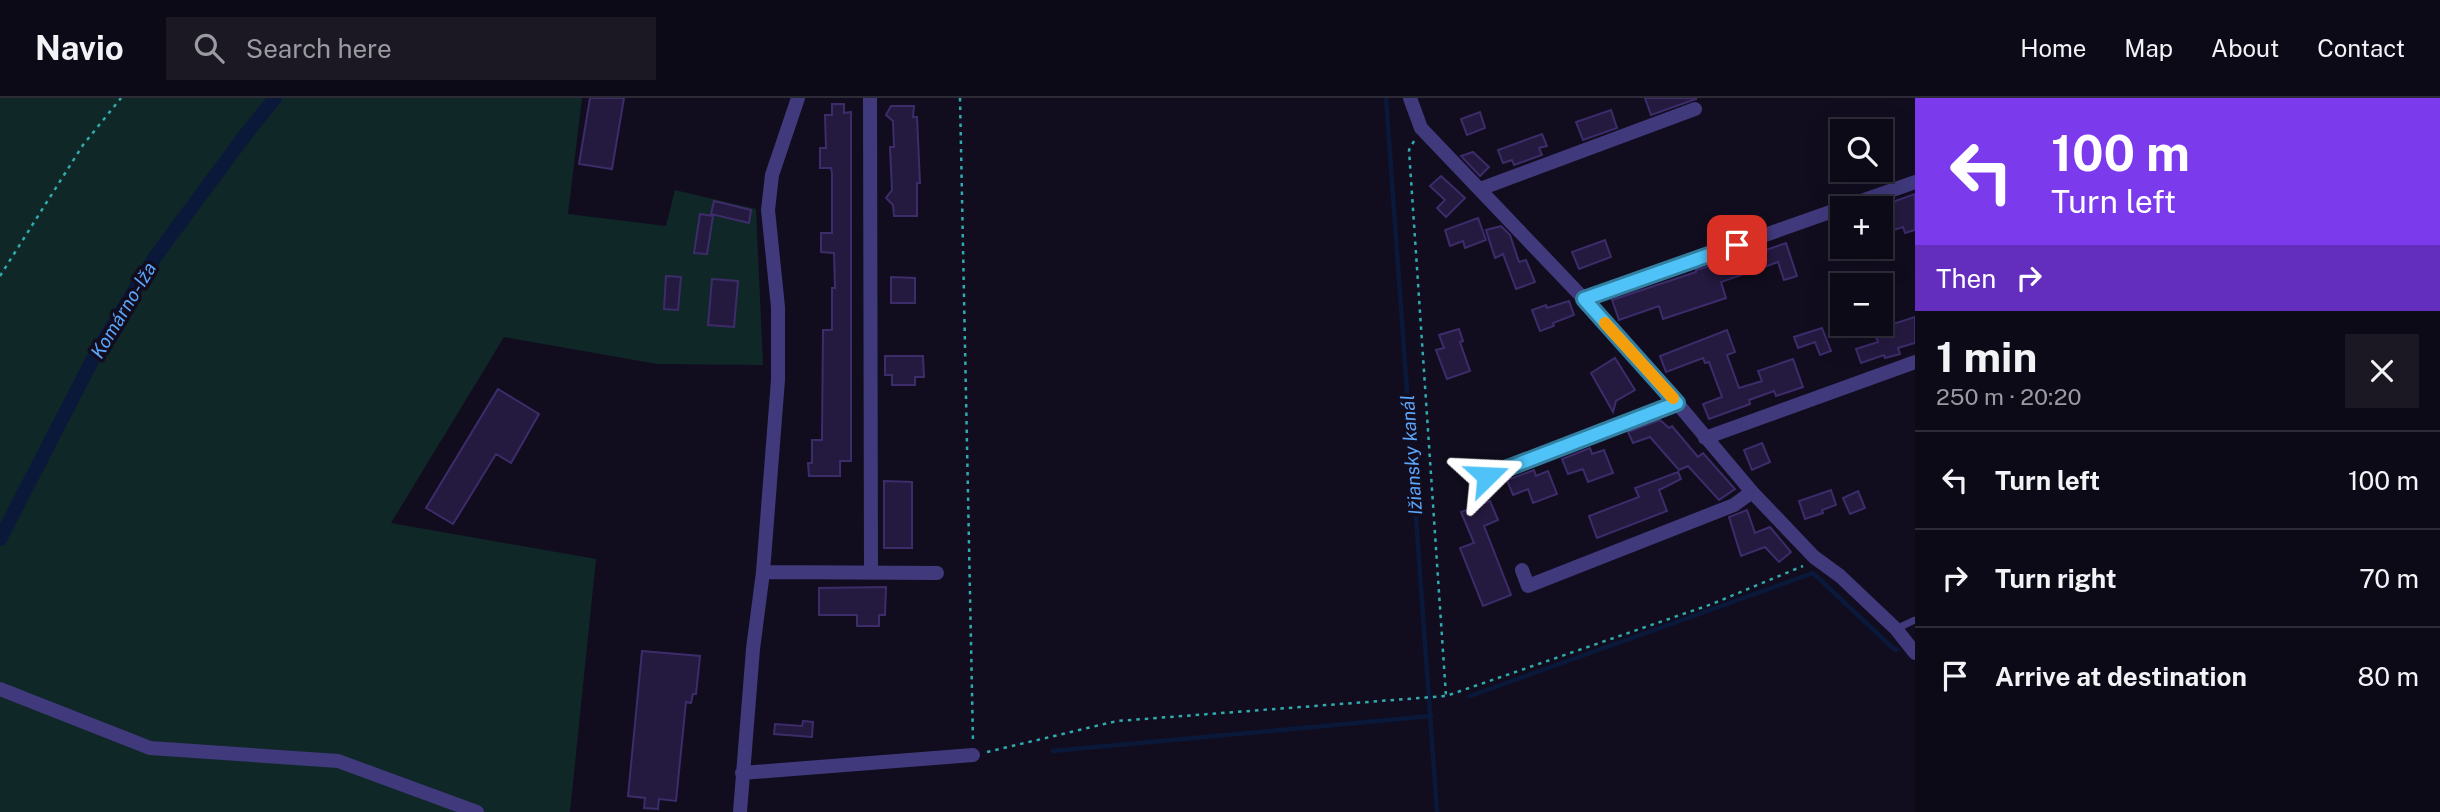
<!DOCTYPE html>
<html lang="en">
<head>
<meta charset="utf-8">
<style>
	:root { --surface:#0d0a17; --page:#1b1824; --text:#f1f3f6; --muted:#9a9aa1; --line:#2d2b36 }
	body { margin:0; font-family:"Public Sans",sans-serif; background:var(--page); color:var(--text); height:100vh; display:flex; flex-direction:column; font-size:26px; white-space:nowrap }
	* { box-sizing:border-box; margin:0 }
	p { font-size:23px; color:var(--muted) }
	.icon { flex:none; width:38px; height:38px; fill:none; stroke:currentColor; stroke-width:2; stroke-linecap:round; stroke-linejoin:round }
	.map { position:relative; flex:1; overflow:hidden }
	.sheet { display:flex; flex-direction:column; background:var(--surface); width:525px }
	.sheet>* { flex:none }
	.hud { background:#7c3aed; color:#fff; overflow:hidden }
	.fabs { position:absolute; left:1830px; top:21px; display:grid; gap:14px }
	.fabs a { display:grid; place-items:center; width:63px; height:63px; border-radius:0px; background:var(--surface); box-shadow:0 7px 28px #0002,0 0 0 2px var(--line); font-size:35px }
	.pin { position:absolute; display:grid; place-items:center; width:60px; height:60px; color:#fff; margin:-30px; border-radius:14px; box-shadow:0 4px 10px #0006 }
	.me { position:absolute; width:77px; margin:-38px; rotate:69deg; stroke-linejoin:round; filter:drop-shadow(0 0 5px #0008) }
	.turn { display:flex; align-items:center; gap:24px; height:147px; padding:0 21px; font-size:32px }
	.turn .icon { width:91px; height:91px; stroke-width:2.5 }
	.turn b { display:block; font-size:49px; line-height:60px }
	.then { display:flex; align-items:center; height:66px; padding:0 21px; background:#0003; gap:14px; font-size:26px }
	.round { display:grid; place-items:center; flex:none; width:74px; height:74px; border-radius:0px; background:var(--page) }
	.headline { display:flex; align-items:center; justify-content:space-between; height:119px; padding:0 21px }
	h1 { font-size:42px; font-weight:700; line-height:52px }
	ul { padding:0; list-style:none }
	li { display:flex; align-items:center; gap:21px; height:98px; padding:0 21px; border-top:2px solid var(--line) }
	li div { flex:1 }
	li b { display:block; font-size:26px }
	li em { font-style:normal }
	header { display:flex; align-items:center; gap:42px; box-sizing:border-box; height:98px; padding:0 35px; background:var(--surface); border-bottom:2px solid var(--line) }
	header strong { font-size:33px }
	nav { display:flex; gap:38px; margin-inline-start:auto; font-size:24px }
	.search { width:490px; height:63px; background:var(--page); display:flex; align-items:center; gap:18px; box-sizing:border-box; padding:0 24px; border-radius:0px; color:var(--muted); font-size:26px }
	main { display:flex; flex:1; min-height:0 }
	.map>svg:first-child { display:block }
</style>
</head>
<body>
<header>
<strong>Navio</strong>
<div class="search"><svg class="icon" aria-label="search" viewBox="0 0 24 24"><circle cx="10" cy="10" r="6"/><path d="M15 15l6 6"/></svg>Search here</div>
<nav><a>Home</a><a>Map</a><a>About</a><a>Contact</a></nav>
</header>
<main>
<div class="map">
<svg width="1915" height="714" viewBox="0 0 1915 714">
	<rect width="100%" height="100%" fill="#110d1f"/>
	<path fill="#102728" d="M0,0H582L568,116L666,128L675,92L756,111L763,267L657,266L504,239L391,425L596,461L570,714H0Z"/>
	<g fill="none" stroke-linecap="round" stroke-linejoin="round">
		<path stroke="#0a183a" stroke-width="4.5" d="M1386,0L1437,714
			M1470,598L1813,475L1895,552L1897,551
			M1053,653L1431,618"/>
		<path stroke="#0a183a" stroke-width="14" d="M0,441L96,255L155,159L246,36L275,0"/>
	</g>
	<path fill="#24193f" stroke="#3d2c6a" stroke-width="2" d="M590,0H624L612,71L579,66Z
		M1645,0H1696V1L1651,17Z
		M832,6H844V15L851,14V363H840V378H809L808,365H812V342H822L823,232H832V190H835L834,155L821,154V135H832V75L831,70H820V50H826L825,17H832Z
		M891,8H914L913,19H917L920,85H917V118H894L893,107L886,100L892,92L890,49H894L893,23L886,17Z
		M1611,12L1617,30L1583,42L1576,24Z
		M1480,14L1485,30L1467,37L1461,21Z
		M1542,36L1547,48L1539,50L1542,57L1514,67L1512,62L1503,65L1498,52Z
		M1473,54L1489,69L1480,78L1461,58Z
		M1441,78L1465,100L1446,119L1437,110L1445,102L1430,88Z
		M1915,96V132L1905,135L1903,129L1881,136V108Z
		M714,103L751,112L749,125L711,116Z
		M700,116L713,118L707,156L694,155Z
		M1478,120L1486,142L1465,150L1463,143L1450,148L1445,132Z
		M1501,128L1510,137L1519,164L1526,162L1535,184L1516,191L1503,156L1495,160L1486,132Z
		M1605,142L1611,159L1579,171L1572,154Z
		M1786,145L1797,178L1784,182L1778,164L1721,184L1726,200L1663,221L1659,208L1619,222L1612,202L1696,174V172L1716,166L1717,169Z
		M666,178L681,179L678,212L664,211Z
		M891,179L915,180V205H891Z
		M712,181L738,183L734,229L708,227Z
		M1569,203L1574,217L1553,225L1554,228L1540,233L1532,212L1546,207L1547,210Z
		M1915,219V245L1898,250L1900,256L1885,260L1884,257L1861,265L1856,251L1878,244L1872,226L1890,227Z
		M1822,230L1831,253L1820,257L1815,244L1798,250L1794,239Z
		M1459,231L1463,243L1460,244L1470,273L1447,281L1436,252L1444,250L1439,237Z
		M1727,232L1735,254L1727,257L1739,290L1762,283L1758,273L1793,261L1803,289L1776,298L1774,293L1749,302L1750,306L1709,321L1703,306L1722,299L1709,264L1705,265L1703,260L1666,274L1660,258Z
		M885,258H923L924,279H915V287H892V277H885Z
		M1615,260L1635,292L1616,303L1613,314L1591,275Z
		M498,291L539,316L511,365L496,356L453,426L426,410Z
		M1660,322L1669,330L1672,328L1698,359L1703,355L1735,391L1719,402L1688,368L1679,372L1650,339L1633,345L1628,334Z
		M1762,345L1770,364L1752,372L1744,352Z
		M1590,350L1592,356L1604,352L1613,375L1588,384L1583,371L1568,376L1562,361Z
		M1534,372L1536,378L1548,373L1557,396L1533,405L1528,391L1513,397L1507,382Z
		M1678,374L1681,381L1659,392L1667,413L1597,440L1589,418L1639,399L1635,390Z
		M884,383L912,384V450H884Z
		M1831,392L1836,407L1822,412L1823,415L1805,421L1799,403Z
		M1858,393L1865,410L1850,416L1843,400Z
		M1490,403L1498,422L1484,428L1511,497L1483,508L1460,450L1474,445L1461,414Z
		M1747,412L1755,435L1770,429L1791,454L1779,464L1765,449L1741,458L1729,419Z
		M886,489L885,517H879V528H857V517H819V490Z
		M642,553L700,558L696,596H693L691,605L686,604L676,703L659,701L658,711L644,710L645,700L628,698Z
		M803,623L813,624L812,639L774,636L775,626L802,628Z"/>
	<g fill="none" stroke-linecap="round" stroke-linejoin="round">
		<path stroke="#30abad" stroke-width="2.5" stroke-dasharray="3.5 5" stroke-linecap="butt" d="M960,0L973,644
			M1414,43L1409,52L1446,598
			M0,178L83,47L121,0
			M987,654L1117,623L1446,598L1712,506L1803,468"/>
		<path stroke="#40397c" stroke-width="7" d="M1896,531L1915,522"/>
		<path stroke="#40397c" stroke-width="14" d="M870,0L871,474
			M1410,0L1421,30L1584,201L1677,305L1752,394L1814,459L1840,478L1896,531L1915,555
			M1480,91L1695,11
			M1584,201L1915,84
			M1705,340L1915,264
			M1487,378L1677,305
			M1522,472L1528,488L1734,407L1752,394
			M763,474L937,475
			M0,591L150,650L338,663L477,714
			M742,675L973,657
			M740,714L753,551L763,474L778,282V209L768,112L772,77L798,0"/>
	</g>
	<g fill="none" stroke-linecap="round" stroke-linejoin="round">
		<g stroke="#337fa1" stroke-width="18">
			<path id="route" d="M1487,378L1677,305L1584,201L1737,147"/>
		</g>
		<use href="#route" stroke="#4fc3f7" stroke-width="12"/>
		<path stroke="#f59e0b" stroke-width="12" d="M1605,225L1673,300"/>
	</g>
	<g text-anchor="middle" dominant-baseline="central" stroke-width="7" stroke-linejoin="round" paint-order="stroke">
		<g font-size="19" font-style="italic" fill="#5ca6fb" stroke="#110d1f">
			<text transform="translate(123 212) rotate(-59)">Komárno-Iža</text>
			<text transform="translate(1411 357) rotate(-94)">Ižiansky kanál</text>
		</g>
	</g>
</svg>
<div class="fabs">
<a><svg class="icon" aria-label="search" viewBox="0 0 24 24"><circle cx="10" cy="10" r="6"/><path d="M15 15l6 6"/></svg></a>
<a>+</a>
<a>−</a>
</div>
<div class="pin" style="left:1737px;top:147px;background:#d93025"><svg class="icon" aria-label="arrive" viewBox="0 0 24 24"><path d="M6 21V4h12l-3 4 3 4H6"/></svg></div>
<svg class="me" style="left:1487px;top:378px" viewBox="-20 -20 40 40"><path d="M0-17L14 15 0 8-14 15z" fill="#4fc3f7" stroke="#fff" stroke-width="4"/></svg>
</div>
<section class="sheet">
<div class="hud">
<div class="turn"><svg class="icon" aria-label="left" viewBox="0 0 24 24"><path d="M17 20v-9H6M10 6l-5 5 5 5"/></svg><div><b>100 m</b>Turn left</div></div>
<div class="then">Then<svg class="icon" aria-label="right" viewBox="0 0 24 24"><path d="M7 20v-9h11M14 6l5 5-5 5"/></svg></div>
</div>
<div class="headline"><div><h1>1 min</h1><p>250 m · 20:20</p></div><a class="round"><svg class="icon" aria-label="close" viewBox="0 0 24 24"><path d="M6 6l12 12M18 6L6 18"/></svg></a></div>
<ul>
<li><svg class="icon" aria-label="left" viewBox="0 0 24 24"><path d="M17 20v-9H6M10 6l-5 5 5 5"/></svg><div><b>Turn left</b></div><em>100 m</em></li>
<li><svg class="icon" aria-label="right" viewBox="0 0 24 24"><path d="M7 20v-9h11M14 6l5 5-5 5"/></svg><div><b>Turn right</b></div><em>70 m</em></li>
<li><svg class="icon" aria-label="arrive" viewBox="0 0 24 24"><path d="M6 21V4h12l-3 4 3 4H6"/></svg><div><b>Arrive at destination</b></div><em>80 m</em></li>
</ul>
</section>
</main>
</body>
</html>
